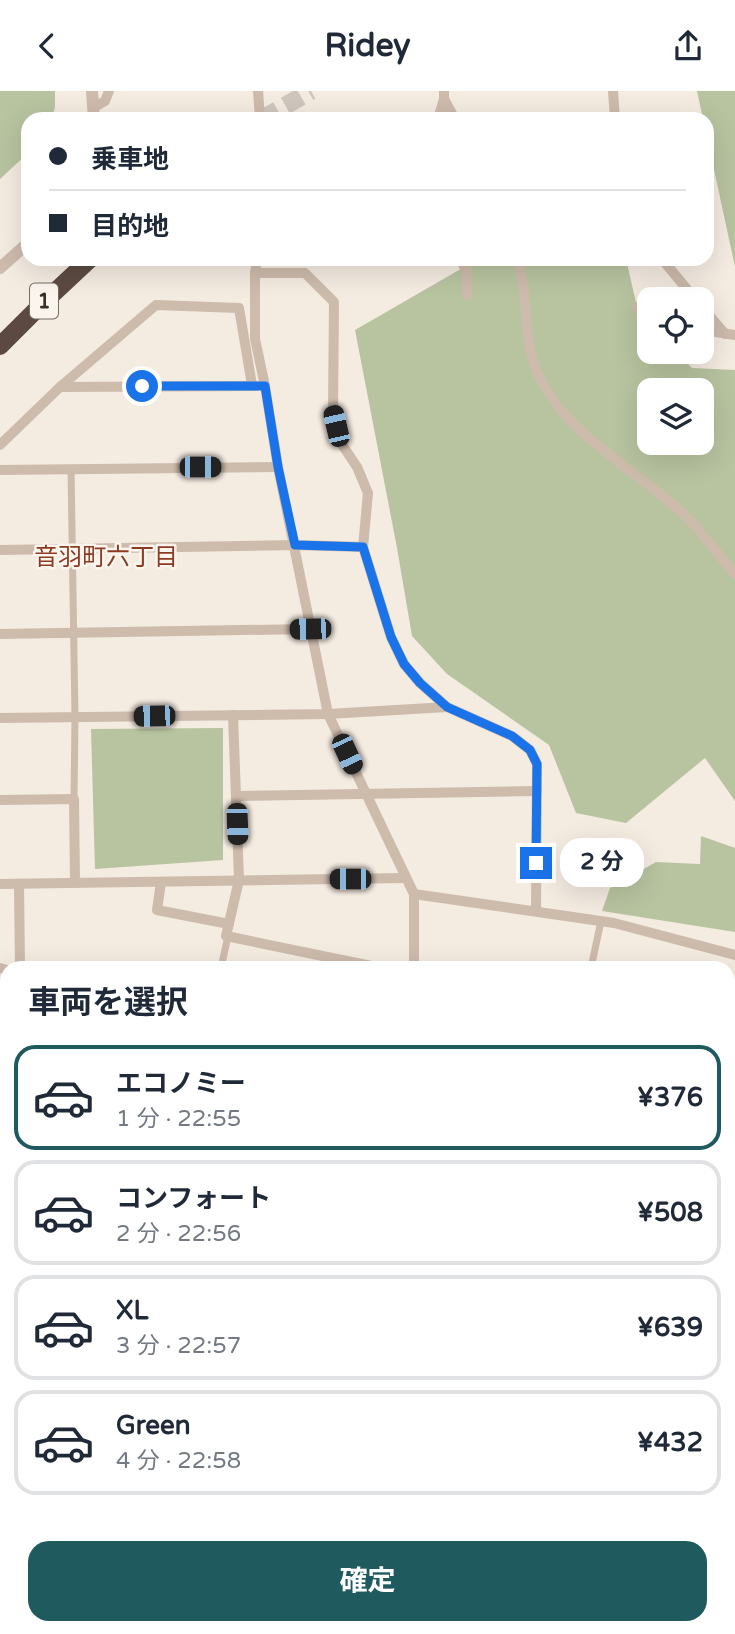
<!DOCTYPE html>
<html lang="ja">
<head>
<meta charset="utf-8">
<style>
  :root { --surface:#fff; --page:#f2f2f3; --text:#1f2937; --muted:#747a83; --line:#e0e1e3; --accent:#1f5a5e }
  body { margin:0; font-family:"Varela Round","Noto Sans JP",sans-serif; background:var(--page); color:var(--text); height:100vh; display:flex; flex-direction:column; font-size:26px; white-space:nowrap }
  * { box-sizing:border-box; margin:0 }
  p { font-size:23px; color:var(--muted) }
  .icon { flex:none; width:38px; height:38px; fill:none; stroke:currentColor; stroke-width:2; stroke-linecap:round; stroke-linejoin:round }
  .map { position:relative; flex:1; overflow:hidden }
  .side { position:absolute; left:0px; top:870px; width:735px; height:674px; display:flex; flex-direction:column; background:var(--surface); border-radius:21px 21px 0 0; box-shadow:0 7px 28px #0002 }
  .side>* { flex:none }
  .hud { position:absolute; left:21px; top:21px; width:693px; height:154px; border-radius:21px; box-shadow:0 7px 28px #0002; display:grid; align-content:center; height:154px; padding:0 28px; background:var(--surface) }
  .buttons { position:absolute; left:637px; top:196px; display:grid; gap:14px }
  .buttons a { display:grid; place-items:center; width:77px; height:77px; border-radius:14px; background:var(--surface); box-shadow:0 7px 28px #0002; font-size:35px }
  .end { position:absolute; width:32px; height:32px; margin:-16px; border:9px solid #1a73e8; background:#fff; box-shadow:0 0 0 4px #fff }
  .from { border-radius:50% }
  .bubble { position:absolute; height:49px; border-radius:21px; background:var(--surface); box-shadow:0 7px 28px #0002; font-size:23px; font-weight:700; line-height:49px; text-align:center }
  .car { position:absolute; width:21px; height:42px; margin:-21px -10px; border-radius:9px; box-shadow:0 0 5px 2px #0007; background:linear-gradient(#222 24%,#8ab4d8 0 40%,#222 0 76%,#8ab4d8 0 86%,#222 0) }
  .hud b { display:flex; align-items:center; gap:24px; height:66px; font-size:26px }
  .hud b+b { border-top:2px solid var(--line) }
  .hud i { width:18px; height:18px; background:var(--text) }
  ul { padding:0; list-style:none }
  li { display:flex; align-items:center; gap:21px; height:105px; margin:0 14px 10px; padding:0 14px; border:4px solid var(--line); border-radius:21px }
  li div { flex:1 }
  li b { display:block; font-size:26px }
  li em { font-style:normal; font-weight:700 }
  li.current { border-color:var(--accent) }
  li>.icon { width:63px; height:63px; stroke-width:1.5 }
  h2 { padding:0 28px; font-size:32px; line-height:84px }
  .button { display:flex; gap:14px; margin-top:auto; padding:14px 28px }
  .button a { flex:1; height:80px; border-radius:21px; background:var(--accent); color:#fff; font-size:28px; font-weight:700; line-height:80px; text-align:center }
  header { display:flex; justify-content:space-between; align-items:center; height:91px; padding:0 28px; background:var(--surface); font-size:32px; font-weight:700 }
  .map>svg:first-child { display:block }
</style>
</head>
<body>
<header><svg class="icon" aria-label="back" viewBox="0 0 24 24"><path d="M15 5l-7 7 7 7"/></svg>Ridey<svg class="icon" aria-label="share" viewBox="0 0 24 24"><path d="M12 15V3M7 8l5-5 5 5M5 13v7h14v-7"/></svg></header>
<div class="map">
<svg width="735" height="1543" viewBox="0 0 735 1543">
  <rect width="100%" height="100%" fill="#f4ebe1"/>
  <!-- green -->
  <g fill="#b8c4a0" fill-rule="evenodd">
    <polygon points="0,0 55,0 55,16 52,28 28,28 28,62 0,88"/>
    <polygon points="697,0 735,0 735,176 707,46 707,28 703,28"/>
    <path d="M478,168H626L637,216L649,230V261H677L692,277L735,279V710L705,667L626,732L576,722L549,654L447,583L412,545L397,457L355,239ZM649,299H702V352H649Z"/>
    <polygon points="223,637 223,769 95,778 91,638"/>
    <polygon points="701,745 735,757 735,841 602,820 610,797 656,771 700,773"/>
  </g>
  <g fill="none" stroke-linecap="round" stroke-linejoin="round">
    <!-- motorway-tunnel -->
    <polyline stroke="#cfc6bd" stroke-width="18" stroke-dasharray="18 9" stroke-linecap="butt" points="262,28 311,0"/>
    <!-- pedestrian -->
    <g stroke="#cdbbac" stroke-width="7">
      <polyline points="71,378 75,626 74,708"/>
      <polyline points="221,877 228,845"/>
      <polyline points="591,877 601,830"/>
    </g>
    <!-- minor -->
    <g stroke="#cdbbac" stroke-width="10">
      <polyline points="258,0 260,28"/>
      <polyline points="444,0 444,8 455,28"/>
      <polyline points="613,0 615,28"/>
      <polyline points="93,17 105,10 109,0"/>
      <polyline points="438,28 444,8"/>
      <polyline points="257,168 255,182 255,248 265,295 278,376 328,623 414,803 414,877"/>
      <polyline points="460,168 467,181 467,204"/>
      <path d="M517,168C529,203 522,243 536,278C561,341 631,375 679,419C699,437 717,462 735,483"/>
      <polyline points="662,168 695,208"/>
      <polyline points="255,182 305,182 334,211 333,321 339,349 357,376 368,402 363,456 391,546 404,573 420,592 447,616 512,645 530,659 537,673 536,820"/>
      <polyline points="637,216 649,220"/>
      <polyline points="702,216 725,243"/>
      <polyline points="702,236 716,241 735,244"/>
      <polyline points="60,296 256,295"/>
      <polyline points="0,354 60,296 156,214 239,217 252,294"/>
      <polyline points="0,379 278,376"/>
      <polyline points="0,459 295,454 363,456"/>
      <polyline points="0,543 310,538"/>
      <polyline points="233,624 239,789 226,845 381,877"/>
      <polyline points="0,627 328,623 447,616"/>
      <polyline points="236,705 537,700"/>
      <polyline points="0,709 74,708 75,792"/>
      <polyline points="161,791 157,819 229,833"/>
      <polyline points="0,793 406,787"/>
      <polyline points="19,793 20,877"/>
      <polyline points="414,803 614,832 735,864"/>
      <polyline points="0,877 7,879"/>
      <polyline points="728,947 735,948"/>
      <polyline points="728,1020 735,1006"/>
      <polyline points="0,1056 7,1058"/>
      <polyline points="728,1109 735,1111"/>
      <polyline points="0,1126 7,1127"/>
      <polyline points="0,1193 7,1195"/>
      <polyline points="728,1284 735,1285"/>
      <polyline points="0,1285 7,1287"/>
      <polyline points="728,1364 735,1365"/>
      <polyline points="728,1447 735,1448"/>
      <polyline points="313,1536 316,1543"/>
      <polyline points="438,1536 440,1543"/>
      <polyline points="147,1543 148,1536"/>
      <polyline points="563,1543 565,1536"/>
    </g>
    <!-- tertiary -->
    <g stroke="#cdbbac" stroke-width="12">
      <polyline points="92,0 94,28"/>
      <polyline points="0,177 28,152"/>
      <polyline points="0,1376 7,1378"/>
      <polyline points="728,1524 735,1525"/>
    </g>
    <!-- primary -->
    <g stroke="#7d675c" stroke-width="16">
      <polyline points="0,1503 7,1507"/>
      <polyline points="56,1536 70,1543"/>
    </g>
    <!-- motorway -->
    <polyline stroke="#5c4a42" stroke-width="18" points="0,255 42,213 90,168"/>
  </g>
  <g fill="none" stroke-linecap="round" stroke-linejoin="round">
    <!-- route -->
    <polyline stroke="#1a73e8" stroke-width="9" points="142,295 265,295 278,376 295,454 363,456 391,546 404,573 420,592 447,616 512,645 530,659 537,673 536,772"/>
  </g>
  <g text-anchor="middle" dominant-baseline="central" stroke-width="5" stroke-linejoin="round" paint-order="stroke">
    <!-- shield labels -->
    <rect fill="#fbf5ee" stroke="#756b66" stroke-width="2" x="30" y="192.5" width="28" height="35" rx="5"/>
    <g font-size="21" font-weight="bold" fill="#3b302b">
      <text x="44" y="210">1</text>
    </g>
    <!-- neighbourhood labels -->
    <g font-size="24" fill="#8c3b22" stroke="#fbf5ee">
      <text x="106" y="466">音羽町六丁目</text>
    </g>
  </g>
</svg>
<div class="buttons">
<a><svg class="icon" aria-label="locate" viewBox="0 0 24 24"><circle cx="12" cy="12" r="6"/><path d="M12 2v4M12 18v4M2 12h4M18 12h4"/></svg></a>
<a><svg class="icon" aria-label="layers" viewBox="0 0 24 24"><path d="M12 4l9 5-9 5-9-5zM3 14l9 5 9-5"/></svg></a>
</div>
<i class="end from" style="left:142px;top:295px"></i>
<i class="end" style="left:536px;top:772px"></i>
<div class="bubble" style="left:560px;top:747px;width:84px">2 分</div>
<i class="car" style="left:336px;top:335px;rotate:347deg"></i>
<i class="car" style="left:200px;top:376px;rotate:90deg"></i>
<i class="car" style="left:310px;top:538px;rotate:269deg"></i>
<i class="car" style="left:154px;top:625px;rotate:269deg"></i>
<i class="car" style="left:347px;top:663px;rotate:155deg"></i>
<i class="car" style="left:237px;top:733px;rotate:178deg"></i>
<i class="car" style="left:350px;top:788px;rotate:270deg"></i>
<div class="hud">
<b><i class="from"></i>乗車地</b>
<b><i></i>目的地</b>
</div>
<section class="side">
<h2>車両を選択</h2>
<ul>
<li class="current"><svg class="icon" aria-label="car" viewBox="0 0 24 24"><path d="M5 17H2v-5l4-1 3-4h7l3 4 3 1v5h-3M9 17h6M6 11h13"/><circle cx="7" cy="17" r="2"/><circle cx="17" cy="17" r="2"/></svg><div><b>エコノミー</b><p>1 分 · 22:55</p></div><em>¥376</em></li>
<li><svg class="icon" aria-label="car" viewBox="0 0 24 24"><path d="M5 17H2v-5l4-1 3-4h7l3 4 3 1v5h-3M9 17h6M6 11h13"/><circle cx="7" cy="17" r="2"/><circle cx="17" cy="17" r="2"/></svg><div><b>コンフォート</b><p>2 分 · 22:56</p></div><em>¥508</em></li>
<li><svg class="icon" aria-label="car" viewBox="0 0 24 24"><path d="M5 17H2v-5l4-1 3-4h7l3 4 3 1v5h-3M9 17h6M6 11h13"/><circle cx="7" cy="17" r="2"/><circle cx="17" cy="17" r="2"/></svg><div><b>XL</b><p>3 分 · 22:57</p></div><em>¥639</em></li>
<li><svg class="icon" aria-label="car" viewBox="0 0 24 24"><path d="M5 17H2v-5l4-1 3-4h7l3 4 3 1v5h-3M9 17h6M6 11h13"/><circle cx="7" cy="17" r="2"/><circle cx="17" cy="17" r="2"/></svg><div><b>Green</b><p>4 分 · 22:58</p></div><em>¥432</em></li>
</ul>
<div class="button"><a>確定</a></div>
</section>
</div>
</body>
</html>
